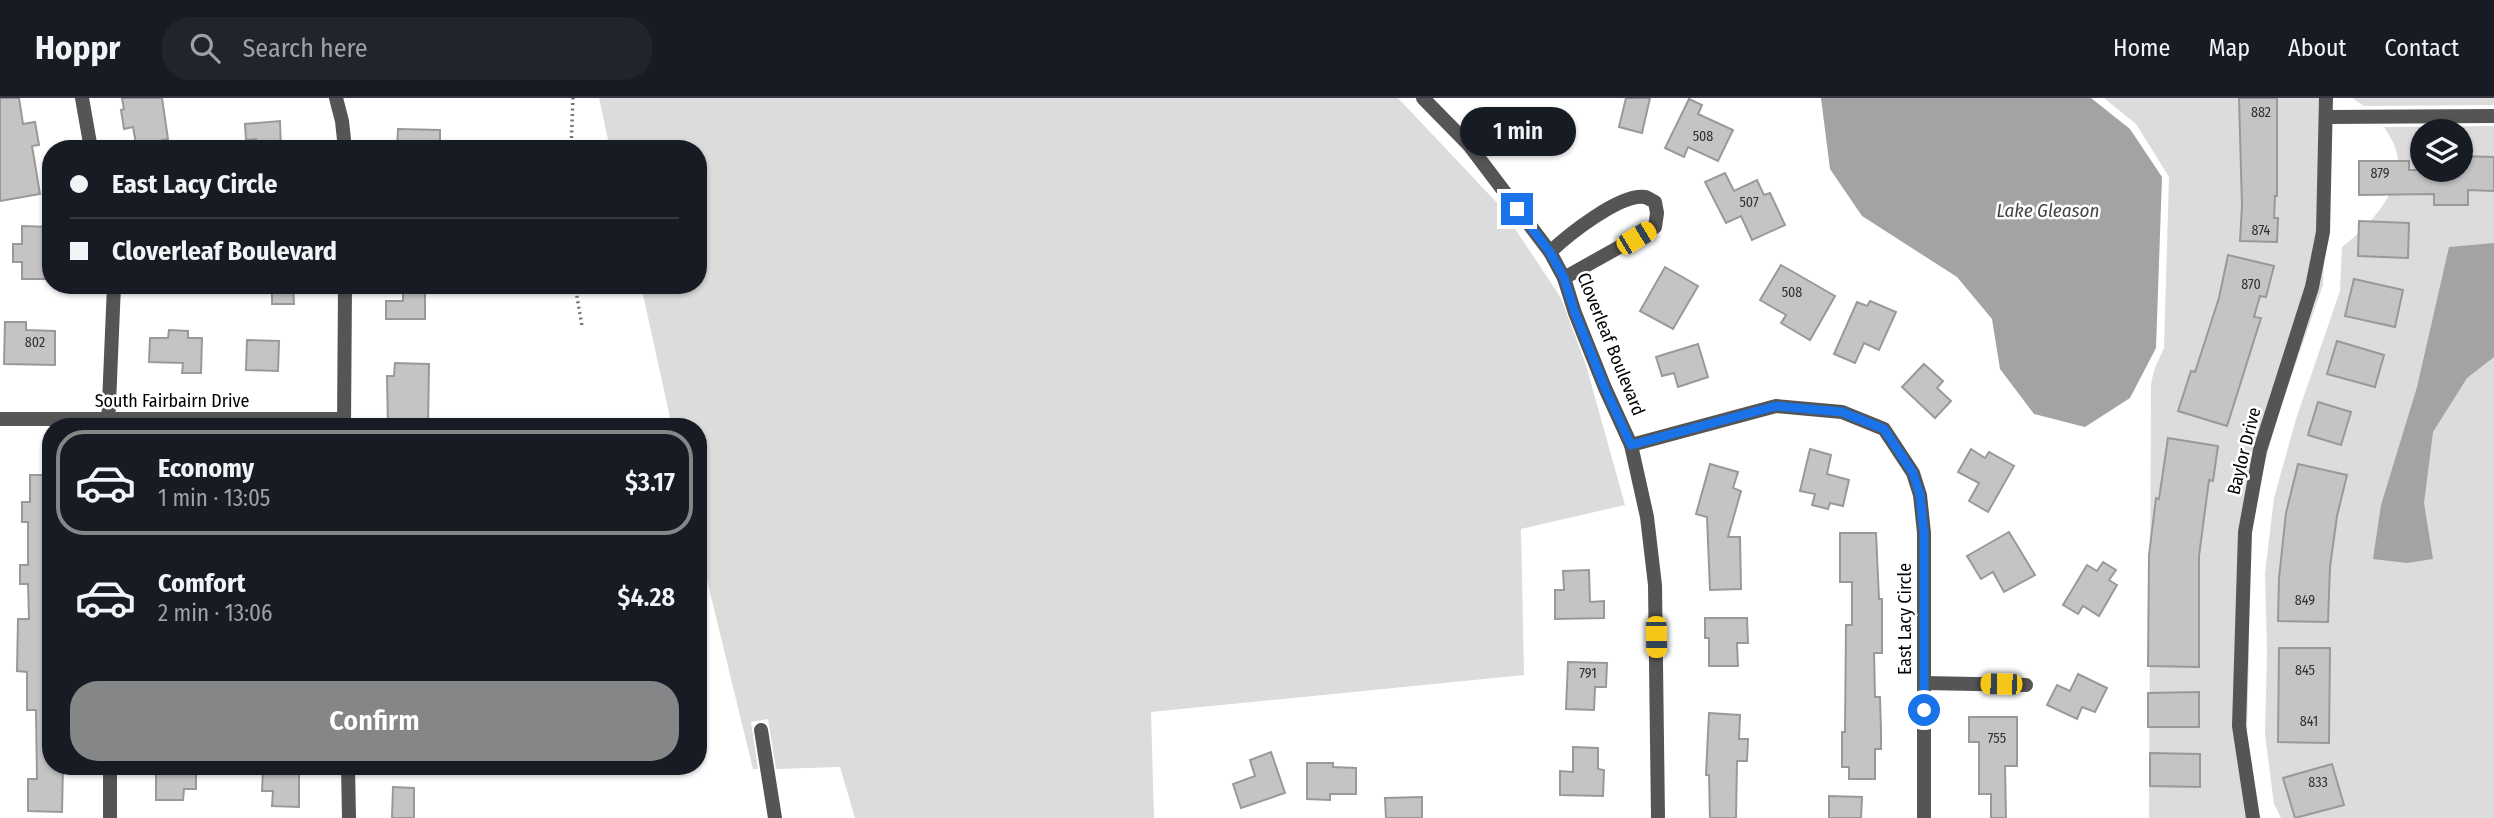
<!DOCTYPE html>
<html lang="en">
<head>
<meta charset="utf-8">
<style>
  :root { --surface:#171b24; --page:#20242c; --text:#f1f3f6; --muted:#9ea1a6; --line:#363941; --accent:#858687 }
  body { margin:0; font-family:"Fira Sans Condensed",sans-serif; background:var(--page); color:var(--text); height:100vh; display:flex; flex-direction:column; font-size:26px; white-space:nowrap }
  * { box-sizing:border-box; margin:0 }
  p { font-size:23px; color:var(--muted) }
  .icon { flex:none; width:38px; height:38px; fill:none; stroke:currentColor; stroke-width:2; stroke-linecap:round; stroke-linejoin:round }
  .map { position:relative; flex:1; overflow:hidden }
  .drawer { position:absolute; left:42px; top:320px; width:665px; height:357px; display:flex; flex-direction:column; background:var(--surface); border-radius:28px; box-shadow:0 2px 5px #0004 }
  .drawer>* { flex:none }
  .top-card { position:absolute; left:42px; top:42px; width:665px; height:154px; border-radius:28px; box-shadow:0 2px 5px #0004; display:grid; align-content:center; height:154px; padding:0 28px; background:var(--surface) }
  .controls { position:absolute; left:2410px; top:21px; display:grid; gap:14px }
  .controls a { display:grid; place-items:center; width:63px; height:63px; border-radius:50%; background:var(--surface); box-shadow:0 2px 5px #0004; font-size:35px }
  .end { position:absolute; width:32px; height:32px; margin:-16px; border:9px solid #1a73e8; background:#fff; box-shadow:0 0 0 4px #fff }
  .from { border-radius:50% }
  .bubble { position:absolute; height:49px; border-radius:24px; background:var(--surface); box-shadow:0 2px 5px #0004; font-size:23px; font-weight:600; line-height:49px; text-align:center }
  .car { position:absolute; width:21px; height:42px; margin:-21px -10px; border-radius:9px; box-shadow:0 0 5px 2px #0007; background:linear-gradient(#f5c518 24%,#345 0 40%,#f5c518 0 76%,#345 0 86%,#f5c518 0) }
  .top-card b { display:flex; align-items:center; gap:24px; height:66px; font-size:26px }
  .top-card b+b { border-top:2px solid var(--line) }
  .top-card i { width:18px; height:18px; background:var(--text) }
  ul { padding:12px 0 0; list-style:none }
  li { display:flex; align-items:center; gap:21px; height:105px; margin:0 14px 10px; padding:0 14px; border:4px solid transparent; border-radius:28px }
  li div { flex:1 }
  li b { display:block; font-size:26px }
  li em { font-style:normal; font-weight:600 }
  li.active { border-color:var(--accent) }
  li>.icon { width:63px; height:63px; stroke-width:1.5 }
  .button { display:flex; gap:14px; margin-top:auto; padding:14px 28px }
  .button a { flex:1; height:80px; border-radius:28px; background:var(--accent); color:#fff; font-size:28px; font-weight:600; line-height:80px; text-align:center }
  header { display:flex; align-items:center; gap:42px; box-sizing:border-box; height:98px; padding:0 35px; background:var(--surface); border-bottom:2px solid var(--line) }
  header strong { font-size:33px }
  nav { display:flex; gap:38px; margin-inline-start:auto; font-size:24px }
  .search { width:490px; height:63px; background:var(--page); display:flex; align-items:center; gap:18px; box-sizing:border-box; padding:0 24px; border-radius:28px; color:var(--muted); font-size:26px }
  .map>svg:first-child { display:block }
</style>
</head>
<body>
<header>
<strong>Hoppr</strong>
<div class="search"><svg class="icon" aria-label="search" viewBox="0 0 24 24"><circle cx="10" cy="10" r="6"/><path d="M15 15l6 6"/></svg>Search here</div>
<nav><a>Home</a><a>Map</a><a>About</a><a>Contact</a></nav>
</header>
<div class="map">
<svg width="2494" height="720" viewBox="0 0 2494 720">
  <rect width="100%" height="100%" fill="#fff"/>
  <!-- green -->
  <g fill="#dcdcdc" fill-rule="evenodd">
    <polygon points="599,0 1398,0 1500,108 1561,200 1586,267 1625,407 1521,431 1524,577 1151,614 1154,720 855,720 840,669 776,671 768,621 751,624 758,671 753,671 698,445 698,329 672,329 641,187 698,187 698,51 610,51"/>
    <polygon points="2104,0 2330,0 2323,187 2279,314 2256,396 2247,475 2249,554 2247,637 2256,711 2261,720 2149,720 2151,286 2154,272 2164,250 2169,79 2136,26"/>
    <polygon points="2352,0 2494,0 2494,7 2364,8"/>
    <path d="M2494,28V720H2281L2274,706L2265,636L2267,554L2265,475L2274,400L2296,321L2340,193L2342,149C2367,130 2398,98 2398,64C2398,51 2391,40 2384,29ZM2422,33H2460V72H2422Z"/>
  </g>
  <!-- water -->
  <g fill="#a3a3a3">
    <polygon points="1821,0 2091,0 2130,31 2162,79 2156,250 2130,300 2085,329 2034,316 2000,271 1992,221 1957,179 1862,118 1830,71"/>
    <polygon points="2494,145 2494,259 2467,280 2433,334 2424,405 2433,461 2407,465 2373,461 2381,407 2417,289 2449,149"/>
  </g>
  <!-- building -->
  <g fill="#c4c4c4" stroke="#999" stroke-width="2">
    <polygon points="0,0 19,0 23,26 35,24 39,47 32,48 40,96 0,103"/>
    <polygon points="122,0 162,0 168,41 162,42 164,51 137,51 133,29 124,31 121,12 124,11"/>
    <polygon points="1626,0 1650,0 1642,35 1619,29"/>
    <polygon points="2239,0 2277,0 2277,98 2275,98 2274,120 2278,120 2277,144 2240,143 2242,108"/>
    <polygon points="1689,1 1702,7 1698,16 1733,32 1718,63 1688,49 1684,59 1665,50"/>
    <polygon points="280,23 281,51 257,51 256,41 246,42 245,26"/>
    <polygon points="398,31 440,32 440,51 397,51"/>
    <polygon points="2460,58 2494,59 2494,93 2468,92 2468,107 2434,107 2434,96 2359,97 2359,63 2409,63 2409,72 2460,72"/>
    <polygon points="1725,75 1734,93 1757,82 1764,97 1770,95 1785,127 1752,142 1741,118 1726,125 1705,84"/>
    <polygon points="2359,123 2409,125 2408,160 2358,158"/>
    <polygon points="22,128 51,129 51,181 22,181 22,164 13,164 13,146 22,146"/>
    <polygon points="2228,157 2274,168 2266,199 2260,198 2254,219 2261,220 2227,328 2178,313 2191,273 2195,274 2219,200"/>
    <polygon points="1781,167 1835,198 1810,242 1781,225 1786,217 1760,202"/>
    <polygon points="1665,169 1698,188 1673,231 1640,213"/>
    <polygon points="2354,181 2403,192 2395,229 2345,218"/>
    <polygon points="272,187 293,187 294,206 272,206"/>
    <polygon points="403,187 425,187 425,221 386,221 386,203 403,203"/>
    <polygon points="1870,203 1896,214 1879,252 1864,245 1855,265 1834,256 1857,204 1867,208"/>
    <polygon points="5,224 26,224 26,232 55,233 55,267 4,266"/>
    <polygon points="169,232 188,233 188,240 202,240 201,275 182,275 183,265 149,264 150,240 168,240"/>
    <polygon points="247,242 279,243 278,273 246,272"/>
    <polygon points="2337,243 2384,257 2375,289 2327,276"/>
    <polygon points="1698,246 1708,279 1678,289 1674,275 1662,278 1656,259"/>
    <polygon points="395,265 429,266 428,329 388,329 387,278 394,278"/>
    <polygon points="1924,266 1943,283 1937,290 1951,303 1935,320 1902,289"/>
    <polygon points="2318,304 2351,314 2341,347 2308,337"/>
    <polygon points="2168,340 2218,348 2213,383 2209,382 2199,458 2199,569 2148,568 2149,457 2156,400 2159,401"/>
    <polygon points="1810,351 1831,357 1827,376 1849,382 1843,408 1830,405 1828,411 1812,407 1815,396 1800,393"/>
    <polygon points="1971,351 1985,360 1989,354 2014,368 1988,414 1969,403 1979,385 1958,374"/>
    <polygon points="1710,366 1738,374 1733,390 1741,393 1728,439 1740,439 1741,491 1710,492 1707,419 1696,416"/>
    <polygon points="2298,366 2347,377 2337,418 2330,469 2328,524 2278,523 2279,480 2286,415"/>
    <polygon points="30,377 51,377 51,668 63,668 62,714 28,713 28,681 37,681 36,612 27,612 27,574 17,573 18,521 29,521 28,486 20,486 20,467 28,467 28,424 22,424 22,404 30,404"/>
    <polygon points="2009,434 2035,477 2004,494 1993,474 1981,481 1967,458"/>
    <polygon points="1840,435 1876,435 1879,501 1882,501 1882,555 1874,555 1875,599 1880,599 1881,633 1881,651 1875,651 1875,681 1849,681 1849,669 1842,669 1842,634 1845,634 1846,527 1852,527 1852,484 1840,484"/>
    <polygon points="2103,464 2116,472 2109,482 2117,487 2099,518 2083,508 2078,516 2063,507 2087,467 2097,473"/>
    <polygon points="1589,472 1590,504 1604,503 1604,520 1555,521 1555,492 1564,492 1563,473"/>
    <polygon points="1705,520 1747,520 1748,545 1737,545 1738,568 1709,568 1709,540 1705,540"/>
    <polygon points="2279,550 2330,550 2329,645 2278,644"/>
    <polygon points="1568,564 1607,565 1606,589 1595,589 1594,612 1566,611"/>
    <polygon points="2078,576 2107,590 2095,614 2082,609 2077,621 2047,607 2057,587 2070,593"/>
    <polygon points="2199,594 2199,629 2148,629 2148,595"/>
    <polygon points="1709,615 1740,617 1739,641 1748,641 1747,663 1737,663 1736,720 1710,720 1709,677 1706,677"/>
    <polygon points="1969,619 2017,619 2017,668 2005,668 2006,720 1991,720 1991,696 1979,696 1979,644 1969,644"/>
    <polygon points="1573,649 1598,650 1598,671 1604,672 1603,698 1560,697 1560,673 1573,674"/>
    <polygon points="1271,654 1285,695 1241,710 1233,686 1255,678 1250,662"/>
    <polygon points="2150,655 2200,656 2200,689 2150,688"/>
    <polygon points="1307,665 1333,665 1333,669 1356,670 1356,696 1330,696 1330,702 1307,701"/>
    <polygon points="2332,666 2344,707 2295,720 2283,680"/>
    <polygon points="156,668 196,668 196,691 184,691 183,702 156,702"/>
    <polygon points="272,668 299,668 299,709 272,708 273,693 262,693 263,674 271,675"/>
    <polygon points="393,689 414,690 414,720 392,720"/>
    <polygon points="1829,698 1862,699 1861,720 1829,720"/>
    <polygon points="1422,699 1422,720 1386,720 1385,700"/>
  </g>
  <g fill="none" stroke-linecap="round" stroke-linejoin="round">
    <!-- path -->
    <g stroke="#777" stroke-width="3.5" stroke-dasharray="2 3.5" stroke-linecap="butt">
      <polyline points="571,51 573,0"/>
      <polyline points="575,187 582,228"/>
    </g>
    <!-- minor -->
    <g stroke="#555" stroke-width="14">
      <polyline points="82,0 91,51"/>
      <polyline points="336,0 342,23 345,51"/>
      <polyline points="1423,0 1469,47 1550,154 1564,180 1575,215 1605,290 1631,347 1647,419 1655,487 1658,720"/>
      <polyline points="2326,19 2494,18"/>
      <path d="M1550,154C1567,138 1620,95 1645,99C1648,100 1651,102 1655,104L1657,115L1655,129L1564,180"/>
      <polyline points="0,321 344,321"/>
      <polyline points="344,328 345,187"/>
      <polyline points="108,329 114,187"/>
      <polyline points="1631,347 1776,308 1842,314 1884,331 1913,375 1920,397 1924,435 1924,720"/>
      <polyline points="1924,585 2026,587"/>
      <polyline points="761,632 775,720"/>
      <polyline points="110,668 110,720"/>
      <polyline points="348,668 349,720"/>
      <polyline points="2253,720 2239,628 2245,434 2260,352 2312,189 2323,134 2326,0"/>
    </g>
  </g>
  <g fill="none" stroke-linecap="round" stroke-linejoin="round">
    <!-- route -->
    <polyline stroke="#1a73e8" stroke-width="9" points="1517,111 1550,154 1564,180 1575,215 1605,290 1631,347 1776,308 1842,314 1884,331 1913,375 1920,397 1924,435 1924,612"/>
  </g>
  <g text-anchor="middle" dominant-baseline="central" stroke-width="5" stroke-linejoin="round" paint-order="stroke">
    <!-- number labels -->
    <g font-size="14" fill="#313131">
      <text x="2261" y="14">882</text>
      <text x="1703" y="38">508</text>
      <text x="2380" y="75">879</text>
      <text x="1749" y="104">507</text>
      <text x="2261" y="132">874</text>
      <text x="2251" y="186">870</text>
      <text x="1792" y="194">508</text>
      <text x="35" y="244">802</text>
      <text x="2305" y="502">849</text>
      <text x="2305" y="572">845</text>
      <text x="1588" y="575">791</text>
      <text x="2309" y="623">841</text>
      <text x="1997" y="640">755</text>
      <text x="2318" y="684">833</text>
    </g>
    <!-- street labels -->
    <g font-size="18" fill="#000" stroke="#fff">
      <text transform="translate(1611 246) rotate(68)">Cloverleaf Boulevard</text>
      <text x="172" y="303">South Fairbairn Drive</text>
      <text transform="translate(2244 353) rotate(-76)">Baylor Drive</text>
      <text transform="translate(1905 521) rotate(-90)">East Lacy Circle</text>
    </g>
    <!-- water labels -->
    <g font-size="19" font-style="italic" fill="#444" stroke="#fff">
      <text x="2048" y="112">Lake Gleason</text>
    </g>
  </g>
</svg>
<div class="controls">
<a><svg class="icon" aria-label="layers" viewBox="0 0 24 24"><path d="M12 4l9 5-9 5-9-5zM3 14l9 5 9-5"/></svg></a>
</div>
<i class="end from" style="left:1924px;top:612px"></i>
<i class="end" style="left:1517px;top:111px"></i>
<div class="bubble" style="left:1460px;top:9px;width:116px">1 min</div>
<i class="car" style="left:1636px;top:140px;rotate:59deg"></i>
<i class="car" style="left:1656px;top:539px;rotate:179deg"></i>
<i class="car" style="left:2001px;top:586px;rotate:271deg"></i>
<div class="top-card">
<b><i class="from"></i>East Lacy Circle</b>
<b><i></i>Cloverleaf Boulevard</b>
</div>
<section class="drawer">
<ul>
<li class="active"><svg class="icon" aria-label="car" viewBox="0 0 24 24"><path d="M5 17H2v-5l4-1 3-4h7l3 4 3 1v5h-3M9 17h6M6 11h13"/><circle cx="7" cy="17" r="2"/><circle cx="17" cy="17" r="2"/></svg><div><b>Economy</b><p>1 min · 13:05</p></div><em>$3.17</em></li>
<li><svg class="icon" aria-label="car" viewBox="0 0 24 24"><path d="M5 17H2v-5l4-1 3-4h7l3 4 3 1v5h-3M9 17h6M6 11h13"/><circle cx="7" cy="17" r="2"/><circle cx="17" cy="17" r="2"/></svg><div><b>Comfort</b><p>2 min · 13:06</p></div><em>$4.28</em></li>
</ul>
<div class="button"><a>Confirm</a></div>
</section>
</div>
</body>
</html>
